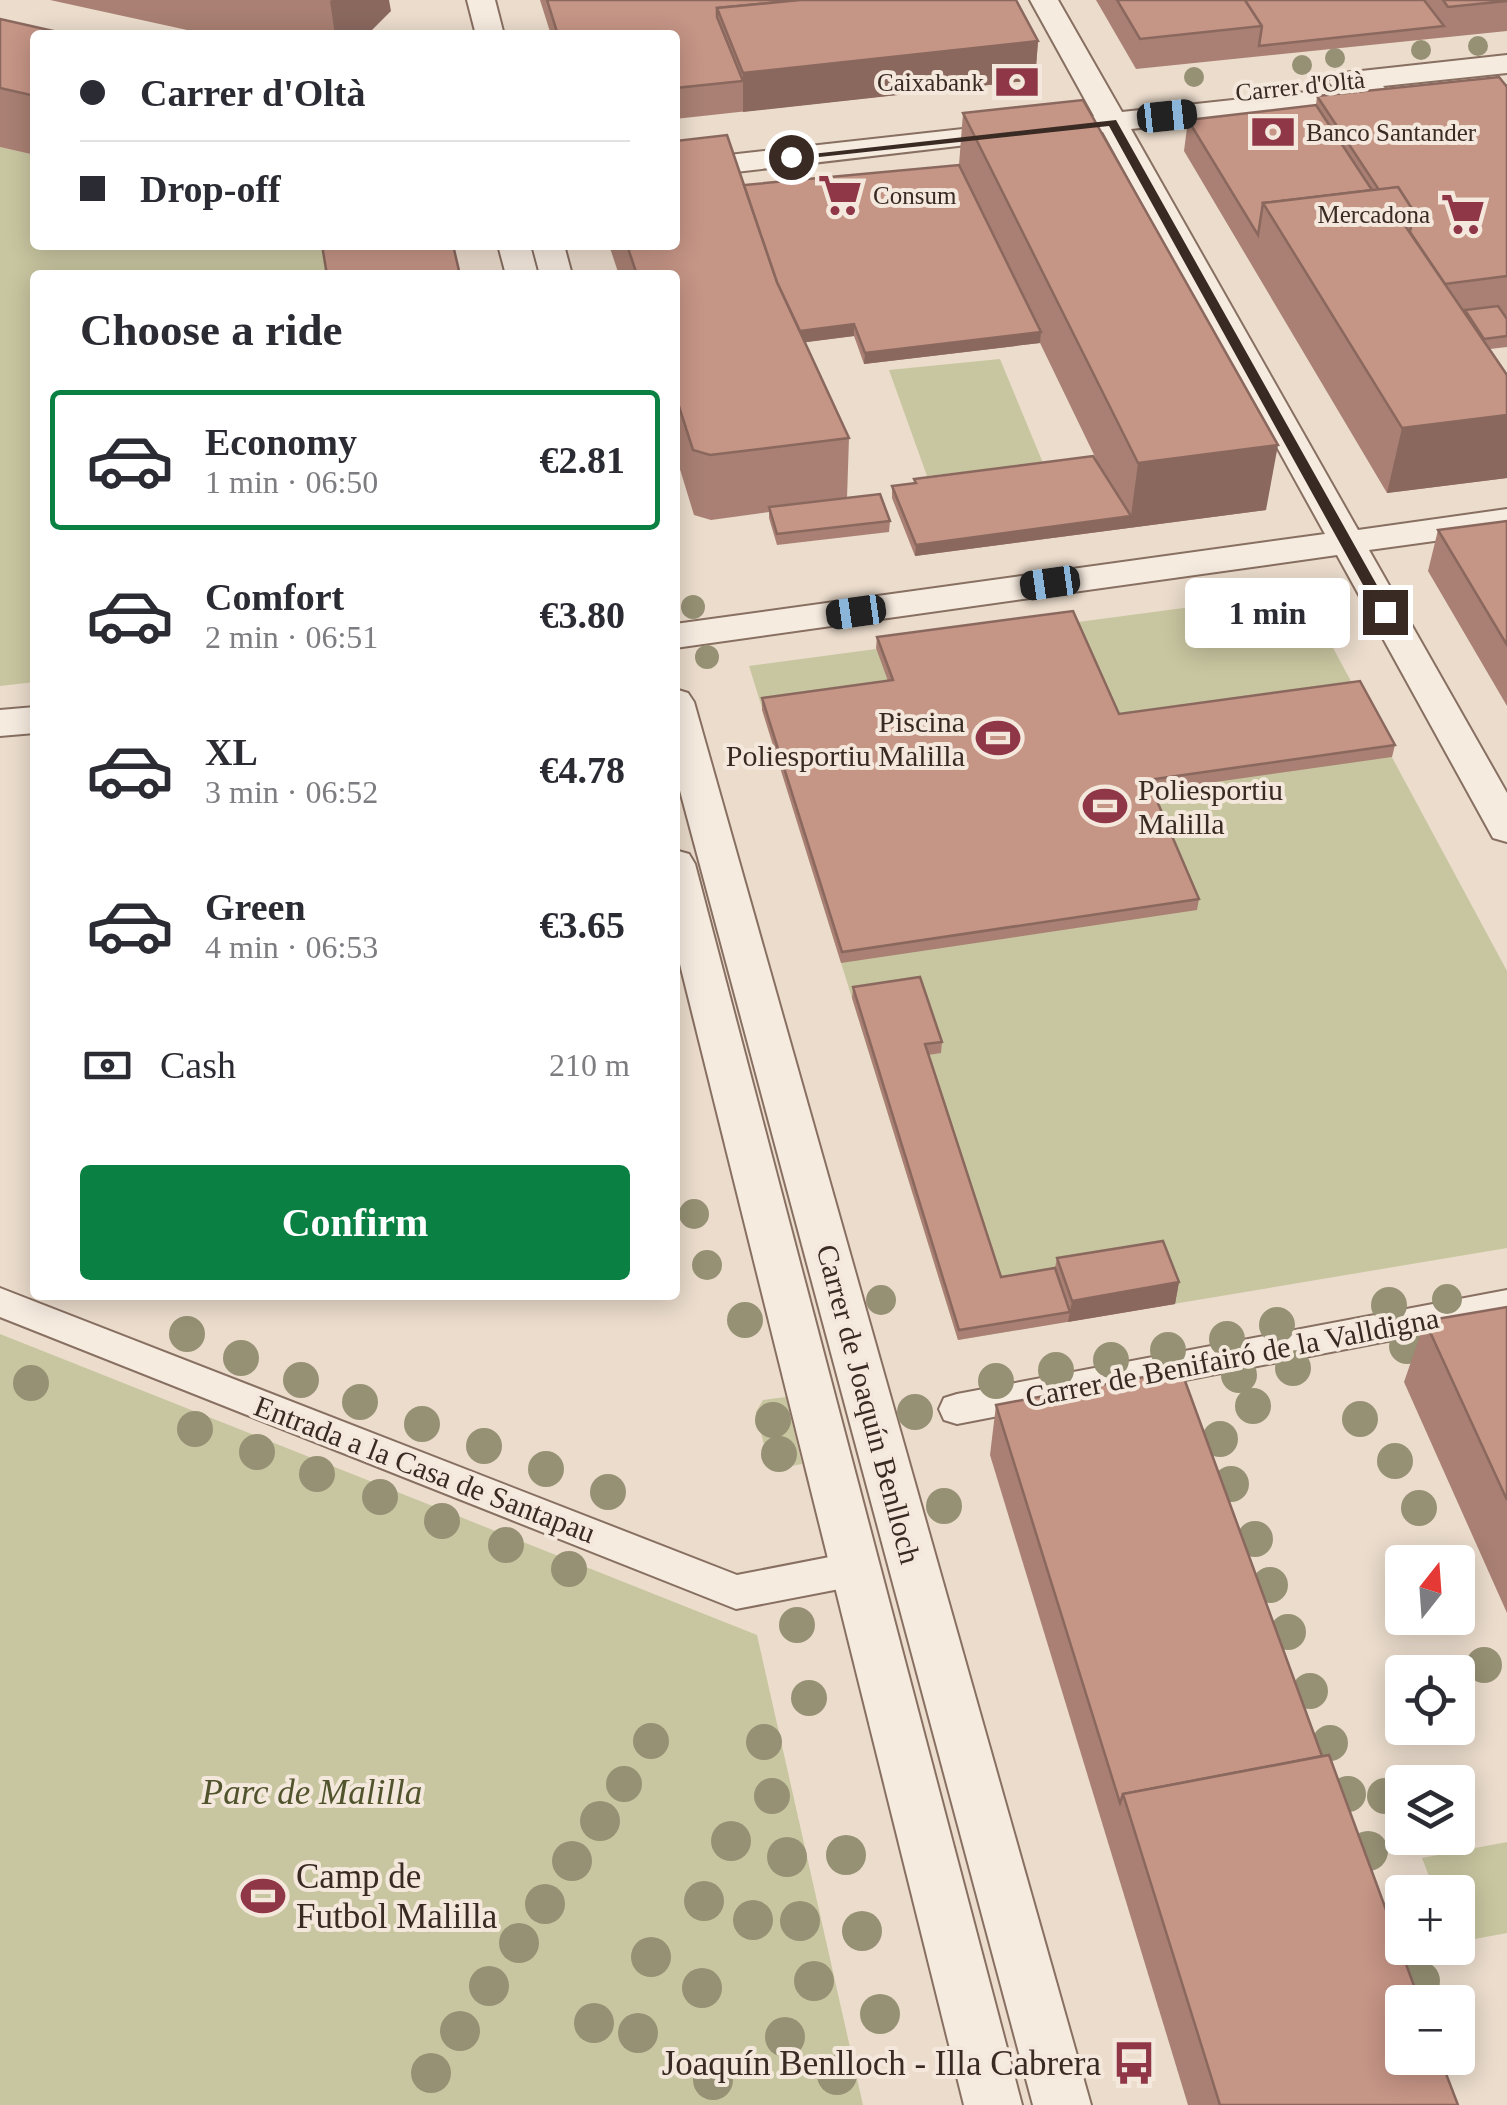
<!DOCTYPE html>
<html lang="en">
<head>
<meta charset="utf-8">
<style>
  :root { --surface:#fff; --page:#f2f2f3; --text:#2b2b33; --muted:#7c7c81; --line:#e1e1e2; --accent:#0b8043 }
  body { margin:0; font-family:Georgia,serif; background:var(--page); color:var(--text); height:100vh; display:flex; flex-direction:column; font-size:38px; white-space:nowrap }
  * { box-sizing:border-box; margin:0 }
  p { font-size:32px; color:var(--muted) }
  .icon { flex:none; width:55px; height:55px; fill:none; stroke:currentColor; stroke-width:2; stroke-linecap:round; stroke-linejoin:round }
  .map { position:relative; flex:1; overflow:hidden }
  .sheet { position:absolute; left:30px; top:270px; width:650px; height:1030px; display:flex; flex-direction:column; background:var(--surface); border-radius:10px; box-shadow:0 5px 25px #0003 }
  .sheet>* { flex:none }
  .hud { position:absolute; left:30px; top:30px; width:650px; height:220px; border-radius:10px; box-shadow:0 5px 25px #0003; display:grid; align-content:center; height:220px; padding:0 50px; background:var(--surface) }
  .needle { width:65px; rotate:17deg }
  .fabs { position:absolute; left:1385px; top:1545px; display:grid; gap:20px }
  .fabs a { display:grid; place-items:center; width:90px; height:90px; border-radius:10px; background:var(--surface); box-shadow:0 5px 25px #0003; font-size:50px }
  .end { position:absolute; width:45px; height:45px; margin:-22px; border:12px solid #392a23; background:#fff; box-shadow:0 0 0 5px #fff }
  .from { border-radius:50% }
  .bubble { position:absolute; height:70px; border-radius:10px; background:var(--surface); box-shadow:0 5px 25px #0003; font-size:32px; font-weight:700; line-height:70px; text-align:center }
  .car { position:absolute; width:30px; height:60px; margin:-30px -15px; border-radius:12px; box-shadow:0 0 8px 2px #0007; background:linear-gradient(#222 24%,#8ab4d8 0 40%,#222 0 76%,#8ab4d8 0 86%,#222 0) }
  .hud b { display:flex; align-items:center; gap:35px; height:95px; font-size:38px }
  .hud b+b { border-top:2px solid var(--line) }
  .hud i { width:25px; height:25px; background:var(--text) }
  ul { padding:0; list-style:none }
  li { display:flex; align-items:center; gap:30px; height:140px; margin:0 20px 15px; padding:0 30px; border:5px solid transparent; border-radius:10px }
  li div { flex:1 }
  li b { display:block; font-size:38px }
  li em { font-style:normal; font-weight:700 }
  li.on { border-color:var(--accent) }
  li>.icon { width:90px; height:90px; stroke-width:1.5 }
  h2 { padding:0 50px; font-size:45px; line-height:120px }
  .pay { display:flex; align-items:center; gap:25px; height:110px; padding:0 50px; font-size:38px }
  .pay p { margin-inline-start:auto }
  .button { display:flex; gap:20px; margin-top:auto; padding:20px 50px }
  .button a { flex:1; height:115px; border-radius:10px; background:var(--accent); color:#fff; font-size:40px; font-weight:700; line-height:115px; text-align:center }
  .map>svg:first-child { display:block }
</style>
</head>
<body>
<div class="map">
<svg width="1507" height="2105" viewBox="0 0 1507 2105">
  <rect width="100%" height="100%" fill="#ebdccc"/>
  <!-- green -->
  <g fill="#c8c6a0">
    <polygon points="0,147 35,155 35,245 317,245 322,248 327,275 35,275 35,682 0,686"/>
    <polygon points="1000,359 1043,463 927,476 889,370"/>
    <polygon points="1303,592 1507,971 1507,1248 958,1340 749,666"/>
    <polygon points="0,1334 757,1635 863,2105 0,2105"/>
    <polygon points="786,1397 802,1464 780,1468 768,1462 756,1412 763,1400"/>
    <polygon points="1507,1842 1507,1933 1458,1942 1458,1892 1435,1892 1422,1858"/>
  </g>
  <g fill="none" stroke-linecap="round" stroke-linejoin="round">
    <!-- pedestrian casing -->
    <g stroke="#876f61" stroke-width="4">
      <g id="pedestrian">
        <polygon points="0,1288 737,1575 855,1552 868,1557 874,1569 868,1581 855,1586 736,1609 0,1317"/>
        <polygon points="1507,1290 1507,1318 957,1424 944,1420 939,1409 944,1398 957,1394"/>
      </g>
    </g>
    <!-- minor casing -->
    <g stroke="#876f61" stroke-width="4">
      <g id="minor">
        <polygon points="467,0 495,0 504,35 476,35"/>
        <polygon points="1030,0 1058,0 1122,112 1335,89 1329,82 1333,76 1343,73 1507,55 1507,73 1383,86 1390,93 1385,99 1375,102 1131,129 1358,530 1507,509 1507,531 1369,550 1507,793 1507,842 1493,838 1337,555 675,648 675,624 1325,534 1103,132 1078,131 1073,125 1078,119 1094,116"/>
        <polygon points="1017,123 1027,126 1032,132 1027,138 675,179 675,161"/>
        <polygon points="498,245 530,245 538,275 506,275"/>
        <polygon points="532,245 564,245 572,275 540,275"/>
        <polygon points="675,689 688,693 694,702 1091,2105 1033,2105 675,772"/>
        <polygon points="35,707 35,733 0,736 0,710"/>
        <polygon points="675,850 689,854 695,864 1022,2105 964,2105 675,944"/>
      </g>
    </g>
    <!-- pedestrian -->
    <use href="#pedestrian" fill="#f6ebdf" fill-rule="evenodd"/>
    <!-- minor -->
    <use href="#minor" fill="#f6ebdf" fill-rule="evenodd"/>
  </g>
  <!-- trees -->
  <g fill="#969174">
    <circle cx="1478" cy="46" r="10"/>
    <circle cx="1421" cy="50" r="10"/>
    <circle cx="1335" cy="58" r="10"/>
    <circle cx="1302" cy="65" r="10"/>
    <circle cx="1194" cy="77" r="10"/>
    <circle cx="693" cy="607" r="12"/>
    <circle cx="707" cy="657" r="12"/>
    <circle cx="694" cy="1214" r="15"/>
    <circle cx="707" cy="1265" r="15"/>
    <circle cx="1447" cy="1299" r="15"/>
    <circle cx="881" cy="1300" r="15"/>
    <circle cx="1389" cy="1305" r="18"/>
    <circle cx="745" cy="1320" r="18"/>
    <circle cx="1277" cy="1325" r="18"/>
    <circle cx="187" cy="1334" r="18"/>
    <circle cx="1227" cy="1339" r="18"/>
    <circle cx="1407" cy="1346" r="18"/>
    <circle cx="1168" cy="1350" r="18"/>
    <circle cx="241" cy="1358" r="18"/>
    <circle cx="1111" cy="1360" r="18"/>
    <circle cx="1293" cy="1368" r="18"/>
    <circle cx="1056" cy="1370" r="18"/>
    <circle cx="1239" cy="1375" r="18"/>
    <circle cx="301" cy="1380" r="18"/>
    <circle cx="996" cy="1381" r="18"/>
    <circle cx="31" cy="1383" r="18"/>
    <circle cx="360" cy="1402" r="18"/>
    <circle cx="1253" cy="1406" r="18"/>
    <circle cx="915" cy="1412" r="18"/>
    <circle cx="1360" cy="1419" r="18"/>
    <circle cx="773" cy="1420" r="18"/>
    <circle cx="422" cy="1424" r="18"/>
    <circle cx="195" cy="1429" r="18"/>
    <circle cx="1220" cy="1439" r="18"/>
    <circle cx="484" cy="1446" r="18"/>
    <circle cx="257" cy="1452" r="18"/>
    <circle cx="779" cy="1454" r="18"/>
    <circle cx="1395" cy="1461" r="18"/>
    <circle cx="546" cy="1469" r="18"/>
    <circle cx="317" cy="1474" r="18"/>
    <circle cx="1231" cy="1484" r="18"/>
    <circle cx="608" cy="1492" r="18"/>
    <circle cx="380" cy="1497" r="18"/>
    <circle cx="944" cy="1506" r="18"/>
    <circle cx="1419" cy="1508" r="18"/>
    <circle cx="442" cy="1521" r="18"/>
    <circle cx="1255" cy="1539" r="18"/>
    <circle cx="506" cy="1545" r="18"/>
    <circle cx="569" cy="1569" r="18"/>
    <circle cx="1270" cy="1585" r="18"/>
    <circle cx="797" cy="1625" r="18"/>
    <circle cx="1288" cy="1632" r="18"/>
    <circle cx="1484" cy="1665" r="18"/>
    <circle cx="1310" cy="1691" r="18"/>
    <circle cx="809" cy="1698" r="18"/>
    <circle cx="651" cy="1741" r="18"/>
    <circle cx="764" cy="1742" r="18"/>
    <circle cx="1330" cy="1743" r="18"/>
    <circle cx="624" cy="1784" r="18"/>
    <circle cx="1348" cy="1794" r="18"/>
    <circle cx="772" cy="1796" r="18"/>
    <circle cx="1385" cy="1796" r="18"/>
    <circle cx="600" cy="1821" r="20"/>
    <circle cx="731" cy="1841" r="20"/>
    <circle cx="1368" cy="1851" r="20"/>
    <circle cx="846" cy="1855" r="20"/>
    <circle cx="787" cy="1857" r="20"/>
    <circle cx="572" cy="1861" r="20"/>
    <circle cx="704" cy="1901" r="20"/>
    <circle cx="545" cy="1904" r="20"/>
    <circle cx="753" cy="1920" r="20"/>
    <circle cx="800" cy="1921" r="20"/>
    <circle cx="862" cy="1931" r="20"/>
    <circle cx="519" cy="1943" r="20"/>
    <circle cx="651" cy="1957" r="20"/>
    <circle cx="814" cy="1981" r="20"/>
    <circle cx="1420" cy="1981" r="20"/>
    <circle cx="489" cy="1986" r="20"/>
    <circle cx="702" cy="1988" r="20"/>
    <circle cx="880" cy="2014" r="20"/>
    <circle cx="594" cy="2023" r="20"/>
    <circle cx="460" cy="2031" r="20"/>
    <circle cx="638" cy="2033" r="20"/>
    <circle cx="785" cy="2037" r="20"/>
    <circle cx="431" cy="2073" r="20"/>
    <circle cx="837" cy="2075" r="20"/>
    <circle cx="713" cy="2080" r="20"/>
  </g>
  <!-- wall -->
  <g fill="#a98073">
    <polygon points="50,0 389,0 367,35 210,35"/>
    <polygon points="540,0 1016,0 1038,41 1035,80 675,119 675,35 551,35"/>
    <polygon points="1096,0 1507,0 1507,31 1136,69"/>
    <polygon points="0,19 35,35 35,155 0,147"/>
    <polygon points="1507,84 1507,316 1505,316 1507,319 1507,347 1490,349 1507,375 1507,478 1387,493 1184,151 1188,120 1316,105 1317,96"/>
    <polygon points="963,113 1266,510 915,556 892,498 892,486 914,484 914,479 1099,465 1040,343 864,364 854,336 805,342 849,438 847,498 890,521 889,532 777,545 769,518 769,512 711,520 694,515 675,453 675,275 619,275 609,245 675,245 744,185 959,165"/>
    <polygon points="1507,521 1507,706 1428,571 1438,530"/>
    <polygon points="877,637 1119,714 1395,745 1392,757 1152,791 1199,899 1197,910 841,963 762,710 762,698 888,681 876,648"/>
    <polygon points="853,987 942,1042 941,1053 928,1055 1001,1277 1055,1268 1057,1258 1179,1282 1175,1304 958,1340 852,998"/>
    <polygon points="1507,1307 1507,1613 1404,1382 1425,1321"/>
    <polygon points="996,1405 1322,1756 1458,2105 1188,2105 990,1455"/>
  </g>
  <!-- shaded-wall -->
  <g fill="#8a685e">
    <polygon points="332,0 389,0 391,11 367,35 335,35 330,1"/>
    <polygon points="1038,41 1035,80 743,112 743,73"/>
    <polygon points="854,324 854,336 777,346 777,334"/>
    <polygon points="1041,332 1040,343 864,364 865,353"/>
    <polygon points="1507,415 1507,478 1387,493 1402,428"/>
    <polygon points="1278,445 1266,510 915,556 916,545 1131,516 1138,463"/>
    <polygon points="1179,1282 1175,1304 1068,1322 1072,1301"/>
    <polygon points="322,1295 354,1295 323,1300"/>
  </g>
  <!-- building -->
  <g fill="#c59586" stroke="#8a685e" stroke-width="2.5">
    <polygon points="547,0 800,0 717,8 717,17 743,81 675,88 675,35 558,35"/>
    <polygon points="800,0 1016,0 1038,41 743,73 717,8"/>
    <polygon points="1117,0 1245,0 1262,26 1140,39"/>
    <polygon points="1245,0 1424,0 1444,26 1259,46 1262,26"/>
    <polygon points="1443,0 1507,0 1507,1 1448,7"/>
    <polygon points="0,19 71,35 35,35 35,96 0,88"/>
    <polygon points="1499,77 1507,87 1507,276 1445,284 1410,232 1414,212 1398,187 1379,190 1317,96"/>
    <polygon points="1083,100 1278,445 1138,463 963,113"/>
    <polygon points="1316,105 1372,190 1263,203 1258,235 1188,120"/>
    <polygon points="727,135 777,282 849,438 710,455 693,450 675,394 675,275 637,275 627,245 675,245 675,141"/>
    <polygon points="959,165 1041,332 865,353 854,324 800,331 777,282 744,185"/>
    <polygon points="1398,187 1414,212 1397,214 1507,375 1507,415 1402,428 1263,203"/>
    <polygon points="322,245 453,245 460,275 327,275"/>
    <polygon points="325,271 326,275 289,275"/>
    <polygon points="1498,306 1507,319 1507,336 1484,339 1465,310"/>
    <polygon points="1093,456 1131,516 916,545 892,486 916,483 914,479"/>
    <polygon points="880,494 890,521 777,534 769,507"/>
    <polygon points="1507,521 1507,645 1438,530"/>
    <polygon points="1073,611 1119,714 1360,681 1395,745 1148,780 1199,899 842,952 762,698 893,680 877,637"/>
    <polygon points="920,977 942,1042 925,1044 1001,1277 1055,1268 1070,1312 959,1330 853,987"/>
    <polygon points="1163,1241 1179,1282 1072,1301 1057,1258"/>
    <polygon points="1507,1307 1507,1500 1425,1321"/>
    <polygon points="1181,1370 1322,1756 1123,1794 1120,1803 996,1405"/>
    <polygon points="1329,1755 1420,2002 1402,2002 1402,2058 1440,2058 1458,2105 1220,2105 1123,1794"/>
  </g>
  <!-- route -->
  <polygon fill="#392a23" points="1116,120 1392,612 1390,615 1378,612 1109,126 791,160 785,157"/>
  <!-- icons -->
  <defs>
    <g id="bank-bare" transform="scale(3.45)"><path d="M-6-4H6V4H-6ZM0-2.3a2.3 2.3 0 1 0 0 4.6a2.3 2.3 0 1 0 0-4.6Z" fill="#903747" stroke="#f3e8db" stroke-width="2.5" paint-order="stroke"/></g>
    <g id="supermarket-bare" transform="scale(3.45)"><path d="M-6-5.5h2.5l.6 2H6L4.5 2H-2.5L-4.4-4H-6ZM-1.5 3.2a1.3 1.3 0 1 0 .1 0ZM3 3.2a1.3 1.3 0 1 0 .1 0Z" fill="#903747" stroke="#f3e8db" stroke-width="2.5" paint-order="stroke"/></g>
    <g id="stadium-bare" transform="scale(3.45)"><path d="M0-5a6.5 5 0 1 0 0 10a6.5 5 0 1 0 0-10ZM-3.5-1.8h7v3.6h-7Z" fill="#903747" stroke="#f3e8db" stroke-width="2.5" paint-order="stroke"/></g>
    <g id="bus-bare" transform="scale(3.45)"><path d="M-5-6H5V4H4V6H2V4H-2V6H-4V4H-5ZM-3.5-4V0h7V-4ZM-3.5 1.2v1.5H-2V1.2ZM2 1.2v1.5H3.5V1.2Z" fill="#903747" stroke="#f3e8db" stroke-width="2.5" paint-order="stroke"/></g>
  </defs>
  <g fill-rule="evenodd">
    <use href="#bank-bare" x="1017" y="82"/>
    <use href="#bank-bare" x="1273" y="132"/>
    <use href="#supermarket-bare" x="840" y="195"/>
    <use href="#supermarket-bare" x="1463" y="214"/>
    <use href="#stadium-bare" x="998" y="738"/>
    <use href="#stadium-bare" x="1105" y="806"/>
    <use href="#stadium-bare" x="263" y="1896"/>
    <use href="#bus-bare" x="1134" y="2063"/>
  </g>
  <g text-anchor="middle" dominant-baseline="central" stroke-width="8" stroke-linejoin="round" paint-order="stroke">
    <!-- far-poi labels -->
    <g font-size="25" fill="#392a23" stroke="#f3e8db" text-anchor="end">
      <text x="984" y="82">Caixabank</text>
      <text x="1306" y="132" text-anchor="start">Banco Santander</text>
      <text x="873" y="195" text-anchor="start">Consum</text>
      <text x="1430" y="214">Mercadona</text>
    </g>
    <!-- far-street labels -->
    <g font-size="25" fill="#392a23" stroke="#f3e8db">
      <text transform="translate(1300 86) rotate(-6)">Carrer d'Oltà</text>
    </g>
    <!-- poi labels -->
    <g font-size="30" fill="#392a23" stroke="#f3e8db" text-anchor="end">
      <text x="965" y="721">Piscina<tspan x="965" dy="34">Poliesportiu Malilla</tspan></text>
      <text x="1138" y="789" text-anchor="start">Poliesportiu<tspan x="1138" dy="34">Malilla</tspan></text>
    </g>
    <!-- street labels -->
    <g font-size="30" fill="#392a23" stroke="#f3e8db">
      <text transform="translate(1232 1357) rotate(-11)">Carrer de Benifairó de la Valldigna</text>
      <text transform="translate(869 1404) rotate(75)">Carrer de Joaquín Benlloch</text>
      <text transform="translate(425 1469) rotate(21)">Entrada a la Casa de Santapau</text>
    </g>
    <!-- near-park labels -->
    <g font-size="35" font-style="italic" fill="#50532c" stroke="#f3e8db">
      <text x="312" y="1792">Parc de Malilla</text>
    </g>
    <!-- near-poi labels -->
    <g font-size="35" fill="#392a23" stroke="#f3e8db" text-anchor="start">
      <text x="296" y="1876">Camp de<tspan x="296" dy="40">Futbol Malilla</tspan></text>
      <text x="1101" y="2063" text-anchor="end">Joaquín Benlloch - Illa Cabrera</text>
    </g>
  </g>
</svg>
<div class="fabs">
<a><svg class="needle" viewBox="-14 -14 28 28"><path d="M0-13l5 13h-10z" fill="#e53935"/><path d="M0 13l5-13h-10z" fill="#7c7c81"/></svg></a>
<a><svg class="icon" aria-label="locate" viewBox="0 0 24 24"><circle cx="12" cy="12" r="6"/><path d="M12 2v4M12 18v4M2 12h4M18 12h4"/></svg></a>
<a><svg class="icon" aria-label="layers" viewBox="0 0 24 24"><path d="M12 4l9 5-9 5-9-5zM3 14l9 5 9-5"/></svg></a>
<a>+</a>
<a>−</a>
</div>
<i class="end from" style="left:791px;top:157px"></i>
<i class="end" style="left:1385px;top:612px"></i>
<div class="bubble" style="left:1185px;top:578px;width:165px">1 min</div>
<i class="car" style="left:1167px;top:116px;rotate:84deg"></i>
<i class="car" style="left:1050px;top:583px;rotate:262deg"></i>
<i class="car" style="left:856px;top:612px;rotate:262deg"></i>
<div class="hud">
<b><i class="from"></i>Carrer d'Oltà</b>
<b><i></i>Drop-off</b>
</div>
<section class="sheet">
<h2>Choose a ride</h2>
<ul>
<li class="on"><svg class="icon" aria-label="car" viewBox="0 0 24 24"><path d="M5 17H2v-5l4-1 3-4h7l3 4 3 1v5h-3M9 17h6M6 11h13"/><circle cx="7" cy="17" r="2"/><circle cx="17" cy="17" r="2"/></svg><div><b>Economy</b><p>1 min · 06:50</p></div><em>€2.81</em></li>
<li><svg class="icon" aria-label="car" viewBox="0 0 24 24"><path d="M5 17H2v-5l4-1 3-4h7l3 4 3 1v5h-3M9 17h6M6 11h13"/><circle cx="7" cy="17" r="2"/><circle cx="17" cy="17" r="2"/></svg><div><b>Comfort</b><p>2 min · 06:51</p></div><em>€3.80</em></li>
<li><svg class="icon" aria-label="car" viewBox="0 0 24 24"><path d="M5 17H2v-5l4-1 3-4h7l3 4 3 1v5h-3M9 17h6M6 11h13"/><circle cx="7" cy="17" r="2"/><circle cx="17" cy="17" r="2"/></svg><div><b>XL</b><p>3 min · 06:52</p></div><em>€4.78</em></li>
<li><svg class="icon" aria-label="car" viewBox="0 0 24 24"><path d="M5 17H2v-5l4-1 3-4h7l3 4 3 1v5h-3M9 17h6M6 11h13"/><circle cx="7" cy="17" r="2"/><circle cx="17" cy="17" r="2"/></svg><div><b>Green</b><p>4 min · 06:53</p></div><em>€3.65</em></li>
</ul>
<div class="pay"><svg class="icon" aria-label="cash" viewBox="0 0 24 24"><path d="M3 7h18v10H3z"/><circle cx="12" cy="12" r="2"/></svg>Cash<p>210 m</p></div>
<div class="button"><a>Confirm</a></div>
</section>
</div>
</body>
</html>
